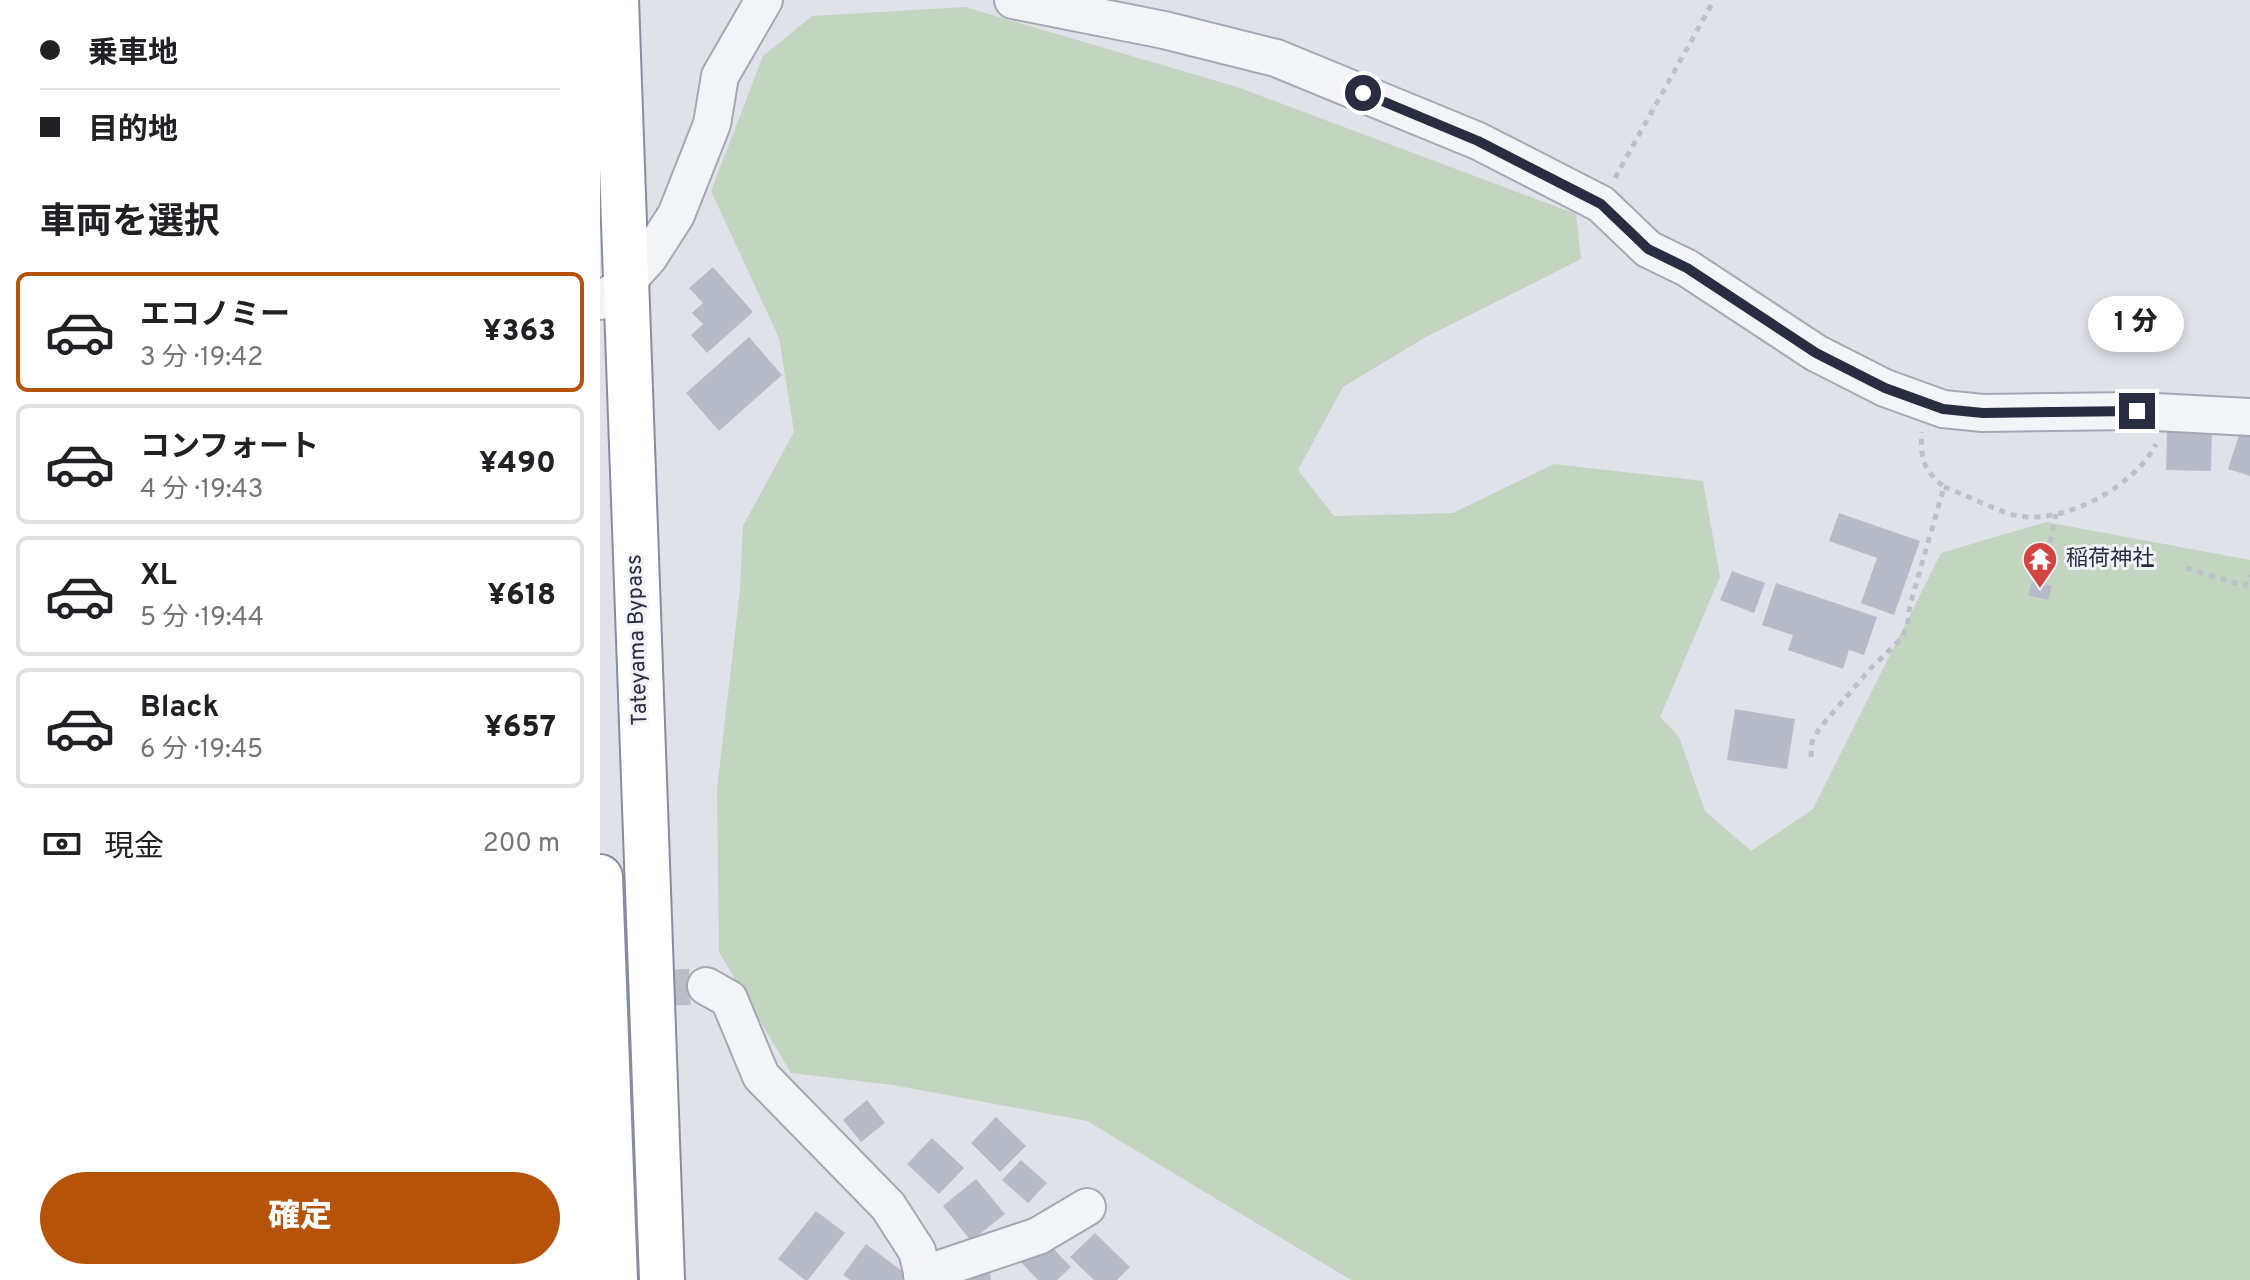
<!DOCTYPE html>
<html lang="ja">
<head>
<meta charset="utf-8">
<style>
  :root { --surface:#fff; --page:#f2f2f2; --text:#202124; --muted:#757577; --line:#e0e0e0; --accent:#b45309 }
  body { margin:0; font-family:Overpass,"Noto Sans JP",sans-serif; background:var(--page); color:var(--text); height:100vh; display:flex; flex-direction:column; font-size:30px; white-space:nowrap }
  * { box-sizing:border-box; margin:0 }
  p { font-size:26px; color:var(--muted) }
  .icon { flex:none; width:44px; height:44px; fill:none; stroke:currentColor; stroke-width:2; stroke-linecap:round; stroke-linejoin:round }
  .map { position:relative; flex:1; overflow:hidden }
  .side { display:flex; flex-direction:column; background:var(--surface); width:600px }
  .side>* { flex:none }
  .guide { display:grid; align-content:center; height:176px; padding:0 40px; background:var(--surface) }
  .end { position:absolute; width:36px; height:36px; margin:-18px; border:10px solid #282d42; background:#fff; box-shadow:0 0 0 4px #fff }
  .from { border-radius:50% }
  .bubble { position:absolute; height:56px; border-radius:28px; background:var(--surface); box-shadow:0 4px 12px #0003; font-size:26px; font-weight:800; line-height:56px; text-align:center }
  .guide b { display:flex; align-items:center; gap:28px; height:76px; font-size:30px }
  .guide b+b { border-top:2px solid var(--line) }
  .guide i { width:20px; height:20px; background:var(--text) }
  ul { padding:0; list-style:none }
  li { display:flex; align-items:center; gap:24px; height:120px; margin:0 16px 12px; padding:0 24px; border:4px solid var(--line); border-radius:12px }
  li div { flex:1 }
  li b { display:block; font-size:30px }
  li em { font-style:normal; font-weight:800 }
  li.active { border-color:var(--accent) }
  li>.icon { width:72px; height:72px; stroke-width:1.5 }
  h2 { padding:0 40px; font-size:36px; line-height:96px }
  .pay { display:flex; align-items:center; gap:20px; height:88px; padding:0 40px; font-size:30px }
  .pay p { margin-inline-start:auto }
  .action { display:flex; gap:16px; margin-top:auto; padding:16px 40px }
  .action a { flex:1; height:92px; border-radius:48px; background:var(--accent); color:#fff; font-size:32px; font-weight:800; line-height:92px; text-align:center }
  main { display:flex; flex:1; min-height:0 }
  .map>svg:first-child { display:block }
</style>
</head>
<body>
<main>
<section class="side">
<div class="guide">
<b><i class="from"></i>乗車地</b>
<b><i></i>目的地</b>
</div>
<h2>車両を選択</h2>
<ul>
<li class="active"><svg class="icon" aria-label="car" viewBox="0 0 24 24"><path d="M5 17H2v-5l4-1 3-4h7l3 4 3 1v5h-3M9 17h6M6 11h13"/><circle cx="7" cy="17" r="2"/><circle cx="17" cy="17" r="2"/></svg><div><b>エコノミー</b><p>3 分 · 19:42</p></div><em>¥363</em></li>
<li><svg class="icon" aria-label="car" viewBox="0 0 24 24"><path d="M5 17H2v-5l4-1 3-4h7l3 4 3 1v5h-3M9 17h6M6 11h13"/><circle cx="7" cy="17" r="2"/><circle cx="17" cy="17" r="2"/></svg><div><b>コンフォート</b><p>4 分 · 19:43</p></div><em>¥490</em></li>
<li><svg class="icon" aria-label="car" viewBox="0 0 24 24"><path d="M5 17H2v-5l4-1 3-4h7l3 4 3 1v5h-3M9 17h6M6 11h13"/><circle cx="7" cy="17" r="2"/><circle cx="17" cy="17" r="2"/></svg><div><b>XL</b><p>5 分 · 19:44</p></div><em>¥618</em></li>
<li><svg class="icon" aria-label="car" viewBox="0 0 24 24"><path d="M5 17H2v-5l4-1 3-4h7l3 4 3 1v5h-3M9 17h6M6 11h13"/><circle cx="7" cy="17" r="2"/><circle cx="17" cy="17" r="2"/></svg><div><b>Black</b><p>6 分 · 19:45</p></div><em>¥657</em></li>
</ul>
<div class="pay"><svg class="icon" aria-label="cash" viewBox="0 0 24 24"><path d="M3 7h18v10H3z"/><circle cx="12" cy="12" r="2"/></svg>現金<p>200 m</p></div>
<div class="action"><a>確定</a></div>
</section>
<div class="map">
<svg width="1650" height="1280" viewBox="0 0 1650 1280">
  <rect width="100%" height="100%" fill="#e0e2ea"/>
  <!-- green -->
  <polygon fill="#c3d4c1" points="365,7 637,87 976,214 981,259 826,337 743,387 698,470 734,516 853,513 954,464 1103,481 1120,577 1060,717 1079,737 1105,811 1151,851 1213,809 1341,553 1446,522 1650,560 1650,1280 751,1280 487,1121 293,1085 191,1073 119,952 117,789 140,590 143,526 194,432 179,338 111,191 163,56 212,16"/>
  <!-- building -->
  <g fill="#b7bbc7">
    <polygon points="113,267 153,312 107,353 91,335 103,324 92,313 103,303 89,288"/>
    <polygon points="149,337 182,375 119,431 86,393"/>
    <polygon points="1643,423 1650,425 1650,476 1628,469"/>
    <polygon points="1567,428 1612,430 1611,471 1566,470"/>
    <polygon points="1239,513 1320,541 1294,615 1261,603 1277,558 1229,541"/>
    <polygon points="1132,571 1165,583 1154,613 1120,600"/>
    <polygon points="1432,581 1452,586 1448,600 1428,595"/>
    <polygon points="1176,583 1277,617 1264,655 1249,650 1243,669 1188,650 1193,635 1162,625"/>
    <polygon points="1135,709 1195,719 1187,769 1127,760"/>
    <polygon points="267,1100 285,1123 261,1142 243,1120"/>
    <polygon points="396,1117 426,1146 400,1172 371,1143"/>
    <polygon points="332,1138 364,1168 339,1194 307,1164"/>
    <polygon points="421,1160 447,1183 428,1203 402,1180"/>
    <polygon points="376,1179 405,1214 371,1241 343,1206"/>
    <polygon points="216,1211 245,1233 208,1280 205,1280 178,1259"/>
    <polygon points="495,1233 530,1267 517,1280 494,1280 470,1257"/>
    <polygon points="444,1239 471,1267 457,1280 438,1280 420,1261"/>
    <polygon points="266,1244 306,1274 302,1280 250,1280 243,1275"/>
    <polygon points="389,1269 391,1280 356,1280"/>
  </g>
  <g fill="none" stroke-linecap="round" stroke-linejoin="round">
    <!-- minor-tunnel -->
    <polyline stroke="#bbbec8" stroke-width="36" stroke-dasharray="36 18" stroke-linecap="butt" points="0,991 106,986"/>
    <!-- minor casing -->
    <g stroke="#a5a8b4" stroke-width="40">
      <g id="minor">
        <polyline points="413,0 564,30 676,58 878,141 1001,204 1048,249 1087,268 1216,353 1285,388 1343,409 1383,413 1537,411 1650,417"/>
        <polyline points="0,301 25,284 49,257 76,215 112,124 120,76 164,0"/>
        <polyline points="106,986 129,999 161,1076 288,1206 317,1251 324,1280"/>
        <polyline points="322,1275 438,1236 487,1207"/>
      </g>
    </g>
    <!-- highway casing -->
    <g stroke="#878da1" stroke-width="48">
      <g id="highway">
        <polyline points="16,0 62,1280"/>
        <polyline points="0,877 15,1280"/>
      </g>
    </g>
    <!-- path -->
    <g stroke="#bec0c9" stroke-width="5" stroke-dasharray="6 6" stroke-linecap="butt">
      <polyline points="1015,178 1114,0"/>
      <path d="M1344,487C1367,495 1390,508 1414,515C1461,527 1536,486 1556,444"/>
      <polyline points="1445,566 1456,514"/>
      <polyline points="1586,568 1645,586 1650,575"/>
      <path d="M1211,757L1212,742L1219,729L1270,669L1301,639L1307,627L1310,605L1344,487C1323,469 1320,459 1322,432"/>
    </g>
    <!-- minor -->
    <use href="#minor" stroke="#f3f4f8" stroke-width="36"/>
    <!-- highway -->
    <use href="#highway" stroke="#fff" stroke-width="44"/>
  </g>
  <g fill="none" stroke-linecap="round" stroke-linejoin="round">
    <!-- route -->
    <polyline stroke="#282d42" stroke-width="10" points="763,93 878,141 1001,204 1048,249 1087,268 1216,353 1285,388 1343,409 1383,413 1537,411"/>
  </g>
  <!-- icons -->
  <defs>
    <g id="temple-pin" transform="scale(1.8)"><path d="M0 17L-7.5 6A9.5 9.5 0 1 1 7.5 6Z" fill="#d24442" stroke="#f0f2f7"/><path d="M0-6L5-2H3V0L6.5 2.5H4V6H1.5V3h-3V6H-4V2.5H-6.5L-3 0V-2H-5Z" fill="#fff"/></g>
  </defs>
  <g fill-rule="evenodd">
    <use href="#temple-pin" x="1440" y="559"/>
  </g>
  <g text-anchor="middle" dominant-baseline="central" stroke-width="6" stroke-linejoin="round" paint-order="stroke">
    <!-- poi labels -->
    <g font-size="22" fill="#282d42" stroke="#f0f2f7" text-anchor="start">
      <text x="1466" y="559">稲荷神社</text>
    </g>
    <!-- street labels -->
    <g font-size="22" fill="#282d42" stroke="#f0f2f7">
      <text transform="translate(38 640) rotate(-92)">Tateyama Bypass</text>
    </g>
  </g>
</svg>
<i class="end from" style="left:763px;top:93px"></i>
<i class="end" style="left:1537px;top:411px"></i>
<div class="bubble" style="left:1488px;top:296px;width:96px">1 分</div>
</div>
</main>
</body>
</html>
